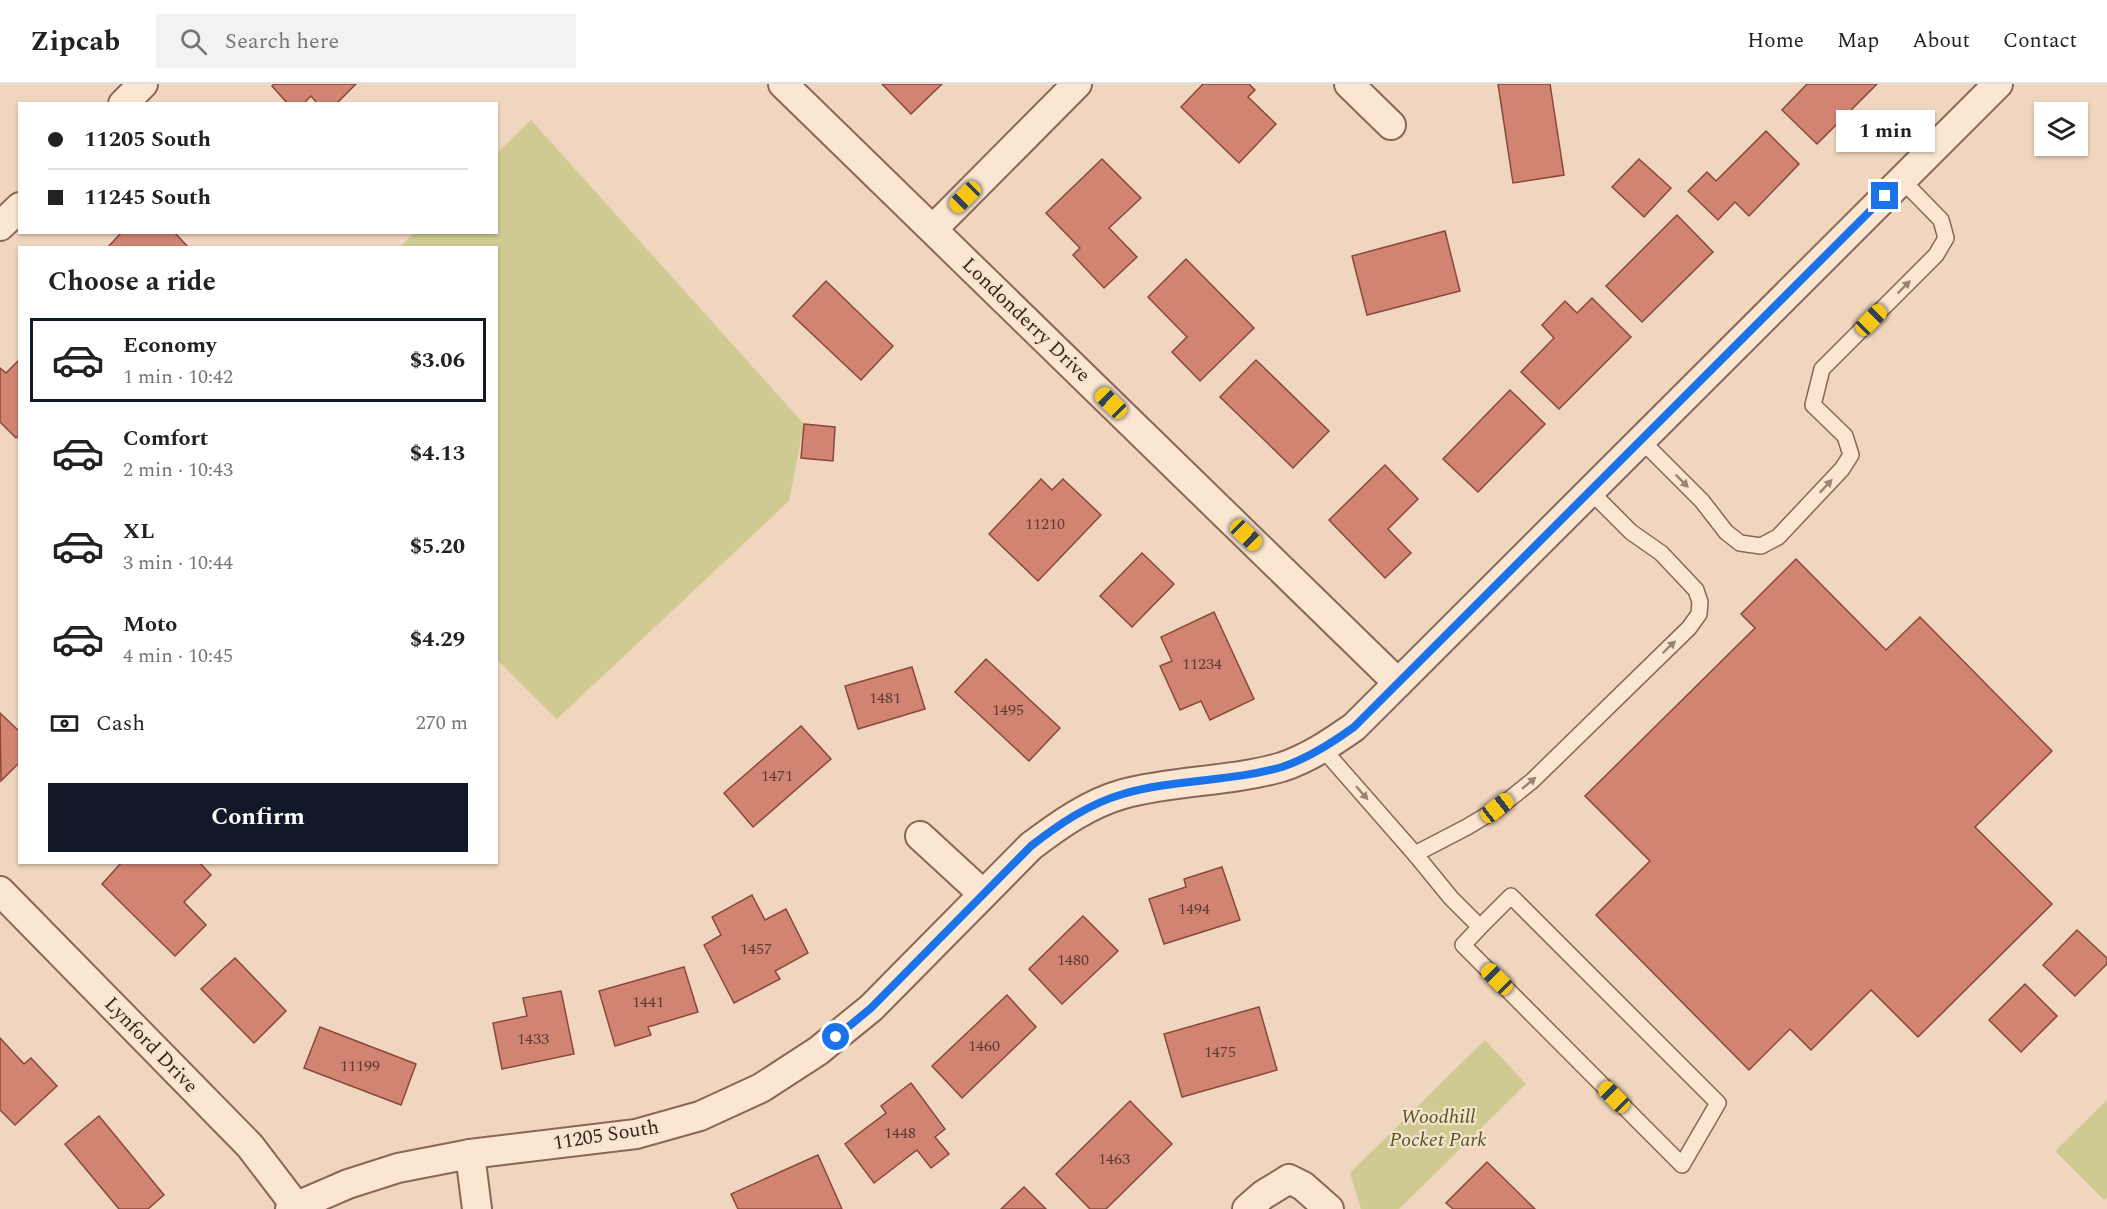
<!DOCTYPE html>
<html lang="en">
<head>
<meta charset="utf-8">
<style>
  :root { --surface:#fff; --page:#f2f2f2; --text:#222; --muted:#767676; --line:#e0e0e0; --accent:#111827 }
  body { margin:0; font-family:Spectral,serif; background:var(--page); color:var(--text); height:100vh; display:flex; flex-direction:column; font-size:22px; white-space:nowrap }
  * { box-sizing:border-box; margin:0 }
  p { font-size:20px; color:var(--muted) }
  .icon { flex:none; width:33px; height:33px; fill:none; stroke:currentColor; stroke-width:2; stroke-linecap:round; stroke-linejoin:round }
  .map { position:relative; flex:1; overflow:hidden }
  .side { position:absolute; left:18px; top:162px; width:480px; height:618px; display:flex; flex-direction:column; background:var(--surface); border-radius:0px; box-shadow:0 2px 4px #0004 }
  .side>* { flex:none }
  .hud { position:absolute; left:18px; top:18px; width:480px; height:132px; border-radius:0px; box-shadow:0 2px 4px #0004; display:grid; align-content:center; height:132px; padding:0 30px; background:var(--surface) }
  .tools { position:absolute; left:2034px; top:18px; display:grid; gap:12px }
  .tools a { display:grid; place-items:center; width:54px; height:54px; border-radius:0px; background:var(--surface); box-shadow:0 2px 4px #0004; font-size:30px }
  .end { position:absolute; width:27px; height:27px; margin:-14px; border:8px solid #1a73e8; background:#fff; box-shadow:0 0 0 3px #fff }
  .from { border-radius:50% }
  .bubble { position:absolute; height:42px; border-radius:0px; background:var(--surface); box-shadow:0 2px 4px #0004; font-size:20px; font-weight:700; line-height:42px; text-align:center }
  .car { position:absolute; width:18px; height:36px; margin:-18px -9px; border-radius:8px; box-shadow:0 0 4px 2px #0007; background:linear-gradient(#f5c518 24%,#345 0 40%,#f5c518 0 76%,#345 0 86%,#f5c518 0) }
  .hud b { display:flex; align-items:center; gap:21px; height:57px; font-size:22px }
  .hud b+b { border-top:2px solid var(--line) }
  .hud i { width:15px; height:15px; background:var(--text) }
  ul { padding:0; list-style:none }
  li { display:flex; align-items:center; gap:18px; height:84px; margin:0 12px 9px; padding:0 18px; border:3px solid transparent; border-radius:0px }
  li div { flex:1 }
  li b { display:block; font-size:22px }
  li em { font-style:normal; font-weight:700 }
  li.current { border-color:var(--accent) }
  li>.icon { width:54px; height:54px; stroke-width:1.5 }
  h2 { padding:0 30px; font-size:27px; line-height:72px }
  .pay { display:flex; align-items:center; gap:15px; height:66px; padding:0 30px; font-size:22px }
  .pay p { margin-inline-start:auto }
  .action { display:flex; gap:12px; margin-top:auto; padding:12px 30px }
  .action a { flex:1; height:69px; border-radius:0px; background:var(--accent); color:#fff; font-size:24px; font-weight:700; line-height:69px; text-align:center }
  header { display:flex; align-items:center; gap:36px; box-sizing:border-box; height:84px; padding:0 30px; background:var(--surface); border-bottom:2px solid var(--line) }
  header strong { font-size:28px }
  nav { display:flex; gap:33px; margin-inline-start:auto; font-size:21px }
  .search { width:420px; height:54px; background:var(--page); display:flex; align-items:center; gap:15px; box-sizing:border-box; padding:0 21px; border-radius:0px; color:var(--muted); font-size:22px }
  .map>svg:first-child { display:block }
</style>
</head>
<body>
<header>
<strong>Zipcab</strong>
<div class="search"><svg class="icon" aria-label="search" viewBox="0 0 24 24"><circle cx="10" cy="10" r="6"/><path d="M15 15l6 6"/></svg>Search here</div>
<nav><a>Home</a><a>Map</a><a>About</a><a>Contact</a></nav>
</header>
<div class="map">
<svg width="2107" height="1125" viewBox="0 0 2107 1125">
  <rect width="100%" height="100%" fill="#f0d6be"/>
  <!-- green -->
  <g fill="#cfc992">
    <polygon points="531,36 804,340 789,417 557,635 497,576 496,164 400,163 414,149 496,148 497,69"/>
    <polygon points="1485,956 1526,1000 1399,1125 1361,1125 1350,1089"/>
    <polygon points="2107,1016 2107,1113 2104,1116 2055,1067"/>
  </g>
  <!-- building -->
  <g fill="#d18472" stroke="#8a483a" stroke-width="1.5">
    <polygon points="274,0 356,0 336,20 318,20 311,12 303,20 288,20 272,2"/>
    <polygon points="882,0 942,0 911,30"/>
    <polygon points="1203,0 1249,0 1255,6 1248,13 1276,40 1239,79 1181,23"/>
    <polygon points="1498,0 1550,0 1564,91 1513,99"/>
    <polygon points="1807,0 1877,0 1817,60 1782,26"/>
    <polygon points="1766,47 1799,80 1749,132 1735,118 1718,136 1688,107 1707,88 1716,97"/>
    <polygon points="1102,75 1141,114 1109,144 1137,173 1104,204 1073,171 1080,164 1046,129"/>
    <polygon points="1639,75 1671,104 1644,133 1612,103"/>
    <polygon points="1677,131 1713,168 1642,238 1606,202"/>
    <polygon points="1445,147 1460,207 1367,231 1352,172"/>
    <polygon points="122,148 174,148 189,164 107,164"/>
    <polygon points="1186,175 1254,244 1200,297 1172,268 1187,253 1148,213"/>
    <polygon points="826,197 893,262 861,296 793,232"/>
    <polygon points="1592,214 1631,253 1559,325 1521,288 1554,254 1542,241 1565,217 1577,229"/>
    <polygon points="20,275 20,350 16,354 0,338 0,284 6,289"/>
    <polygon points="1256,276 1329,347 1293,384 1220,313"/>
    <polygon points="1510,306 1545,340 1478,408 1443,375"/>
    <polygon points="804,340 835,343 833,377 801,374"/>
    <polygon points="1385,381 1418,415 1388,445 1411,469 1385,494 1329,436"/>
    <polygon points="1041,395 1052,406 1063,395 1101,431 1038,497 989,450"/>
    <polygon points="1142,469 1174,500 1132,543 1100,512"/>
    <polygon points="1796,475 1886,566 1920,533 2052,667 1975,743 2052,820 1918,953 1871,906 1811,966 1790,945 1749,986 1596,831 1650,777 1585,712 1755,544 1741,530"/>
    <polygon points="1214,528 1254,615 1210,636 1201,617 1180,626 1160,582 1172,577 1161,553"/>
    <polygon points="986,575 1060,644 1029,677 955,608"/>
    <polygon points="912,583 925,625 858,645 845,602"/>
    <polygon points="0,629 20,648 20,678 1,697"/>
    <polygon points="801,642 831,675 753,743 724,709"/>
    <polygon points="122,778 199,778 211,791 184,818 206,841 175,872 102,800"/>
    <polygon points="1222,783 1240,836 1164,860 1149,815 1186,803 1184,795"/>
    <polygon points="752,811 765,836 786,825 808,869 775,887 780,895 734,919 704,861 721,851 712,833"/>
    <polygon points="1083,832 1118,867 1062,920 1029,885"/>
    <polygon points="2077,846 2107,874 2107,880 2075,912 2043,881"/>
    <polygon points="235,874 286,927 254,959 201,905"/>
    <polygon points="684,883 698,928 648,943 651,951 615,962 599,907"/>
    <polygon points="2025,900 2057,932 2021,968 1989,936"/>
    <polygon points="561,907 574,970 502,985 493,939 527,932 523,914"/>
    <polygon points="1007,911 1036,943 962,1014 932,982"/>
    <polygon points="1259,923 1277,986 1182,1013 1164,950"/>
    <polygon points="320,943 416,980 401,1021 304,984"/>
    <polygon points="0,954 24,980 31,974 57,1002 15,1041 0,1026"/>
    <polygon points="911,999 945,1045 935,1053 949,1070 931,1084 917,1066 874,1099 845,1060 886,1029 881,1022"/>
    <polygon points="1130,1017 1172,1060 1106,1125 1090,1125 1056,1090"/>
    <polygon points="99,1032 164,1111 148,1125 119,1125 65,1060"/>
    <polygon points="818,1071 842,1125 738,1125 731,1110"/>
    <polygon points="1487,1078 1535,1125 1453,1125 1446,1119"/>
    <polygon points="1024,1103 1046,1125 1001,1125"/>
  </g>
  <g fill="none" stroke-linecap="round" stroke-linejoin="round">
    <!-- lane casing -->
    <g stroke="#8a6656" stroke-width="18">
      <g id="lane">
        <polyline points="1641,356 1702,417 1726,448 1740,459 1761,462 1778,453 1842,385 1851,371 1845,352 1813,321 1822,285 1936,171 1946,154 1941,136 1902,96"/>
        <polyline points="1323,665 1415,770 1467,743 1497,725 1532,697 1689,544 1699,530 1700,518 1696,506 1661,469 1631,448 1590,407"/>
        <polyline points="1415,770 1451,814 1480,843 1463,861 1682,1081 1718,1019 1511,812 1480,843"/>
      </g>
    </g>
    <!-- street casing -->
    <g stroke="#8a6656" stroke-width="32">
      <g id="street">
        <polyline points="783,0 1398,599"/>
        <polyline points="1349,0 1391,41"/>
        <polyline points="123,20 143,0"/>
        <polyline points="0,142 20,123"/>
        <polyline points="933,145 1077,0"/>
        <polyline points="920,752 983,810"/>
        <polyline points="0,807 250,1062 295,1121"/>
        <polyline points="470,1070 477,1125"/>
        <path d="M290,1125L348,1100L398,1084L470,1070L636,1050L700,1032L761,1004L818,967L871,924L1031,762C1059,741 1088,720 1123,710C1175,696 1230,698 1282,683C1309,674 1331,659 1354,643L1998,0"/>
        <polyline points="1247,1125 1263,1111 1289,1095 1303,1102 1329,1125"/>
      </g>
    </g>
    <!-- lane -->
    <use href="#lane" stroke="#fbe6d2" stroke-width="15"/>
    <!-- street -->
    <use href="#street" stroke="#fbe6d2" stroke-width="28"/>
  </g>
  <!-- one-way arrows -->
  <defs><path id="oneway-solid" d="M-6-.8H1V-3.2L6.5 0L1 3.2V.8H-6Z" transform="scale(1.5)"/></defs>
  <g fill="#9a8476">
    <use href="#oneway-solid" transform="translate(1904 203) rotate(-45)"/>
    <use href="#oneway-solid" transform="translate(1682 397) rotate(45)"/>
    <use href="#oneway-solid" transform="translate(1826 402) rotate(-47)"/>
    <use href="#oneway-solid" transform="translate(1669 563) rotate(-44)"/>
    <use href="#oneway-solid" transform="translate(1529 699) rotate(-40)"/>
    <use href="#oneway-solid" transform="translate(1362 709) rotate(49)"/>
  </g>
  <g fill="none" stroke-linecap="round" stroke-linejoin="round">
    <!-- route -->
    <path stroke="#1a73e8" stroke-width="8" d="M836,953L871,924L1031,762C1058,741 1088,720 1123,710C1174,695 1230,698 1282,683C1309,674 1332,659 1354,643L1885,112"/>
  </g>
  <g text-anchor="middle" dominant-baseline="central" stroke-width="4.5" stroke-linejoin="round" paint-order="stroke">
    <!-- number labels -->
    <g font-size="16" fill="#5e3b31">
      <text x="1045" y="440">11210</text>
      <text x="1202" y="580">11234</text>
      <text x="885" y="614">1481</text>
      <text x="1008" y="626">1495</text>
      <text x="777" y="692">1471</text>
      <text x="1194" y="825">1494</text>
      <text x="756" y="865">1457</text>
      <text x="1073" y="876">1480</text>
      <text x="648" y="918">1441</text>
      <text x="533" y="955">1433</text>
      <text x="984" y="962">1460</text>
      <text x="1220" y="968">1475</text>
      <text x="360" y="982">11199</text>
      <text x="900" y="1049">1448</text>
      <text x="1114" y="1075">1463</text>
    </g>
    <!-- street labels -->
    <g font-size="20" fill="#38231b" stroke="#f7e2ce">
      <text transform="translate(1026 236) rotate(44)">Londonderry Drive</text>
      <text transform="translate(151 961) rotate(46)">Lynford Drive</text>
      <text transform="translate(606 1051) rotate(-9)">11205 South</text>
    </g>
    <!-- park labels -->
    <g font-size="20" font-style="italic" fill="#545621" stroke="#f7e2ce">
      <text x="1438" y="1033">Woodhill<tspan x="1438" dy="23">Pocket Park</tspan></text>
    </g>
  </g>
</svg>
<div class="tools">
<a><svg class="icon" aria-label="layers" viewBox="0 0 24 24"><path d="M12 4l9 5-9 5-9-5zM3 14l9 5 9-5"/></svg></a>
</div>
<i class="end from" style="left:836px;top:953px"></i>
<i class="end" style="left:1885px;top:112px"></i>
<div class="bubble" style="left:1836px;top:26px;width:99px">1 min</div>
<i class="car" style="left:965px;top:113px;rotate:225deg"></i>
<i class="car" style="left:1871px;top:236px;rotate:45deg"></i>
<i class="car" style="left:1111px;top:319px;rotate:314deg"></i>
<i class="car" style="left:1246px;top:451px;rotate:134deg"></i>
<i class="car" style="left:1497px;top:724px;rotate:52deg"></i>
<i class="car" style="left:1497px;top:895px;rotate:315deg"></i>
<i class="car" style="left:1614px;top:1013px;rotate:315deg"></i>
<div class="hud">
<b><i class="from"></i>11205 South</b>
<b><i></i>11245 South</b>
</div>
<section class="side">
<h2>Choose a ride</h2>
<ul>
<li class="current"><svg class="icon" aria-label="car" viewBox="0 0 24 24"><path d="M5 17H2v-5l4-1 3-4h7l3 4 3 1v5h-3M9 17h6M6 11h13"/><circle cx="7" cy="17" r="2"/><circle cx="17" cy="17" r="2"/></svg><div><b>Economy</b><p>1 min · 10:42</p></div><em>$3.06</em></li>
<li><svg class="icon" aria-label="car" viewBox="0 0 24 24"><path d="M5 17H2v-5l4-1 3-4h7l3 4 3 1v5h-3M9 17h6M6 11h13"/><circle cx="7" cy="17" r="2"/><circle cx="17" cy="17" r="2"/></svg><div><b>Comfort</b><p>2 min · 10:43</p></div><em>$4.13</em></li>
<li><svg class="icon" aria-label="car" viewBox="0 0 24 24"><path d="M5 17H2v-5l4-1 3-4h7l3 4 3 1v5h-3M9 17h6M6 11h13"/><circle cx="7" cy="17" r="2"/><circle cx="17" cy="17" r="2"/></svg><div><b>XL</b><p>3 min · 10:44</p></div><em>$5.20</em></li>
<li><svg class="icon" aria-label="car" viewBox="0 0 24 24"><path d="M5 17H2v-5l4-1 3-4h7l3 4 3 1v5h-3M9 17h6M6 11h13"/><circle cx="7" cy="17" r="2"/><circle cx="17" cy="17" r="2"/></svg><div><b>Moto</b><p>4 min · 10:45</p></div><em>$4.29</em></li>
</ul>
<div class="pay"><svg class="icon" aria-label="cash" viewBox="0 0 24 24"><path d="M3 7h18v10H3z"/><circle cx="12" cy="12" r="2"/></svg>Cash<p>270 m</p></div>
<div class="action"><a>Confirm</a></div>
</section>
</div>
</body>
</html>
